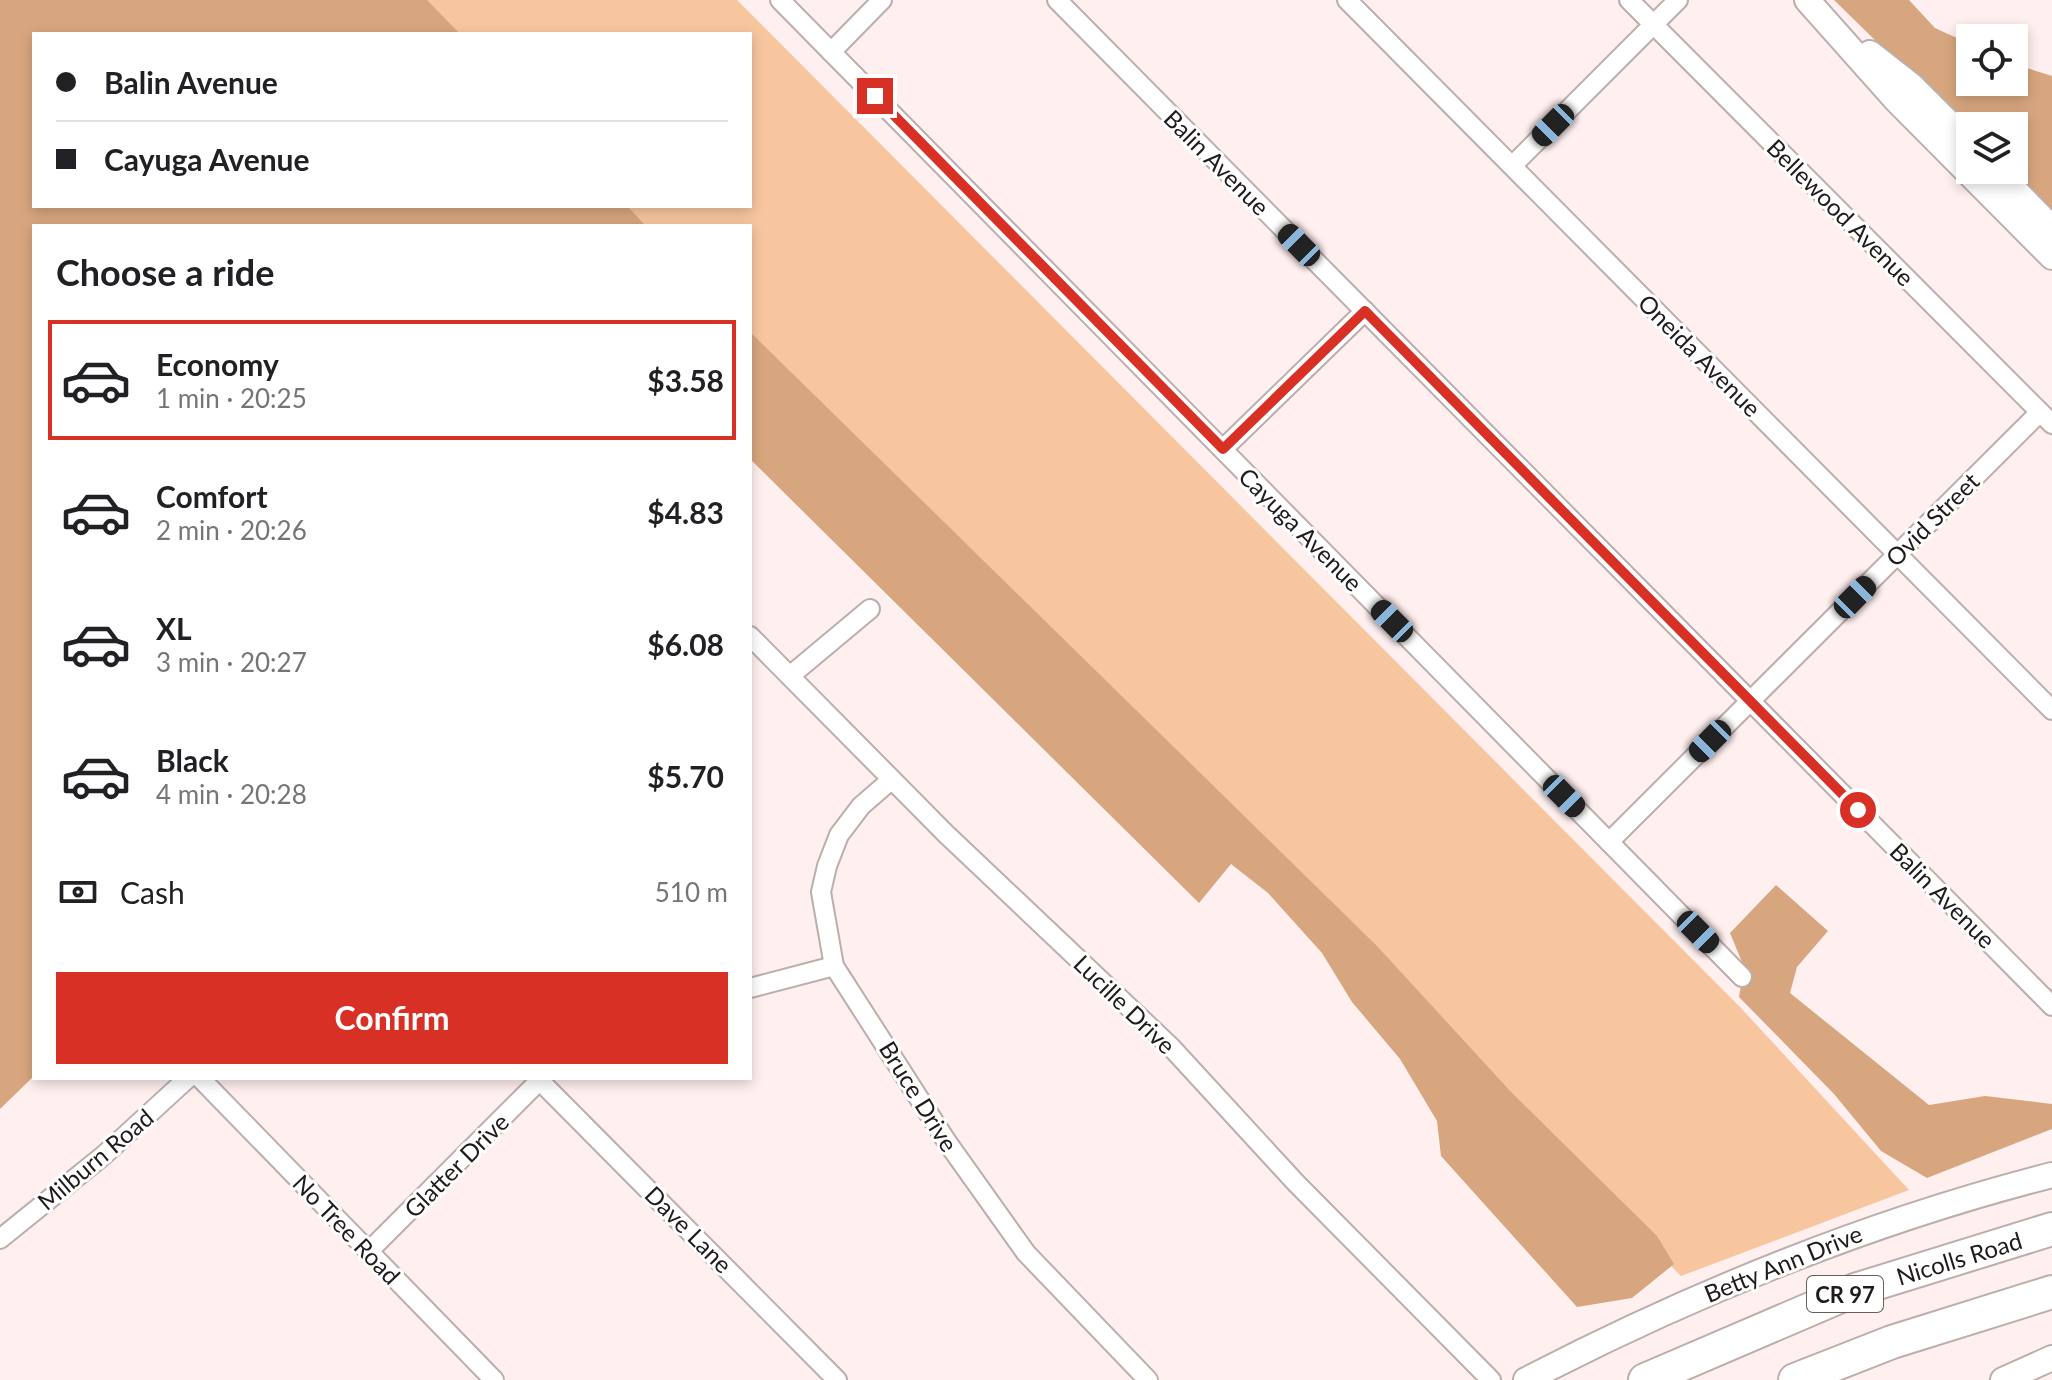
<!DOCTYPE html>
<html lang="en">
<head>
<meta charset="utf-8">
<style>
  :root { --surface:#fff; --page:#f2f2f2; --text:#202124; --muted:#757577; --line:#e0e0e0; --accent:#d93025 }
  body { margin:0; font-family:Lato,sans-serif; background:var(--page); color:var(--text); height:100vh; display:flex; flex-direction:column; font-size:30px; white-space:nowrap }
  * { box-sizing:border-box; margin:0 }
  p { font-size:26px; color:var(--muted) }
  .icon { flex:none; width:44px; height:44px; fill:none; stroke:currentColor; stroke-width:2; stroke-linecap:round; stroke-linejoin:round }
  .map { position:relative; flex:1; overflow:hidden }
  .side { position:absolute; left:32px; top:224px; width:720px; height:856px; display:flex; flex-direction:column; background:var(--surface); border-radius:0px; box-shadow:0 4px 12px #0003 }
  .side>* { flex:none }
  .banner { position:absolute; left:32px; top:32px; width:720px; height:176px; border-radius:0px; box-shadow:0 4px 12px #0003; display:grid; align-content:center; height:176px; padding:0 24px; background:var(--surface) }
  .controls { position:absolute; left:1956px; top:24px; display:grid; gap:16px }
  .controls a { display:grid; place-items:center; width:72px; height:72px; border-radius:0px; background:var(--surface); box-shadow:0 4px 12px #0003; font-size:40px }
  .end { position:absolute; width:36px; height:36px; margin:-18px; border:10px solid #d93025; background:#fff; box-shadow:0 0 0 4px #fff }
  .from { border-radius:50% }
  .car { position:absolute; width:24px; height:48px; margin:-24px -12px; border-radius:10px; box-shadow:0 0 6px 2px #0007; background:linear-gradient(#222 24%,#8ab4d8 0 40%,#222 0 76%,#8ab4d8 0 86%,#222 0) }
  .banner b { display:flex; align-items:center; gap:28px; height:76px; font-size:30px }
  .banner b+b { border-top:2px solid var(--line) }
  .banner i { width:20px; height:20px; background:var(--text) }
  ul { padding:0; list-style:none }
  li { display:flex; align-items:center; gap:24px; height:120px; margin:0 16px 12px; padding:0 8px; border:4px solid transparent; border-radius:0px }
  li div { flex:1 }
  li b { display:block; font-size:30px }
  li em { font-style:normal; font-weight:700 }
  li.selected { border-color:var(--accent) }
  li>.icon { width:72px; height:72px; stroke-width:1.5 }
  h2 { padding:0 24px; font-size:36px; line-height:96px }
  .pay { display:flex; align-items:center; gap:20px; height:88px; padding:0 24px; font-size:30px }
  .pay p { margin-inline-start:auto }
  .action { display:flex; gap:16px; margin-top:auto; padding:16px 24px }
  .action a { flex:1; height:92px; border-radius:0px; background:var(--accent); color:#fff; font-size:32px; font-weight:700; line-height:92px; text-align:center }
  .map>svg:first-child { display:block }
</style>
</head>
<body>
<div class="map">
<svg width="2052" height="1380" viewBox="0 0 2052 1380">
  <rect width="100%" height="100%" fill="#ffefef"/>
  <!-- green -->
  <polygon fill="#f7c69e" points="420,0 737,0 1740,1007 1909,1190 1681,1276 750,334 750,226 644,226 624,206 750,206 750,34 454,34"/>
  <!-- forest -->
  <g fill="#d7a67e">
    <polygon points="0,0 427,0 460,34 34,34 34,206 627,206 646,226 34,226 34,1076 0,1109"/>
    <polygon points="1834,0 1909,0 1935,28 1970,44 1970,82 2014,82 2014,64 2052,76 2052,213 2008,170 2014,170 2014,126 1970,126 1970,133"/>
    <polygon points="750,332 1377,946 1512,1093 1657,1236 1674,1264 1632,1298 1577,1307 1441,1156 1437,1121 1400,1059 1352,1002 1322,953 1268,893 1231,864 1199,903 750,459"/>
    <polygon points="1776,885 1828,931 1797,967 1790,993 1929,1105 1985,1096 2052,1104 2052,1129 1927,1178 1881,1151 1834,1094 1739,997 1744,967 1730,933"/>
  </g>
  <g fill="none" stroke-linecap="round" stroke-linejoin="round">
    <!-- street casing -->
    <g stroke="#bdaeae" stroke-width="22">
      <g id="street">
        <polyline points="780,0 1742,977"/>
        <polyline points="1057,0 2052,1006"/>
        <polyline points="1347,0 2052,710"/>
        <polyline points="1629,0 2052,424"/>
        <polyline points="831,52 882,0"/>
        <polyline points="1513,165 1678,0"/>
        <polyline points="1223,449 1365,311"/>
        <polyline points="750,636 946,834 1171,1047 1296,1183 1491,1380"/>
        <polyline points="791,675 870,609"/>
        <polyline points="891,780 861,806 839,835 827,866 821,892 834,966 947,1142 1026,1253 1148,1380"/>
        <polyline points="1609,842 2040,412"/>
        <polyline points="750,988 834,966"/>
        <polyline points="200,1078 494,1380"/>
        <polyline points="540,1081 837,1380"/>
        <polyline points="0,1239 104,1155 188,1078"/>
        <polyline points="369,1251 542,1078"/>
      </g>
    </g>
    <!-- secondary casing -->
    <g stroke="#bdaeae" stroke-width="28">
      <g id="secondary">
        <polyline points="1807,0 1896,100 2052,257"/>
        <polyline points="1870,53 1912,86 1970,144"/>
        <polyline points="1995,170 2052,228"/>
        <path d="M1526,1380C1694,1293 1868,1222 2052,1175"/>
        <polyline points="2003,1380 2052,1358"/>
      </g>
    </g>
    <!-- highway casing -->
    <g stroke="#bdaeae" stroke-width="36">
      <g id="highway">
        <polyline points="1645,1380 1855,1290 2052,1229"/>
        <polyline points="1795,1380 1892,1342 2052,1292"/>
      </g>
    </g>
    <!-- street -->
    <use href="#street" stroke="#fff" stroke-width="18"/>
    <!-- secondary -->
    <use href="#secondary" stroke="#fff" stroke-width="24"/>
    <!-- highway -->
    <use href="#highway" stroke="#fff" stroke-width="32"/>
  </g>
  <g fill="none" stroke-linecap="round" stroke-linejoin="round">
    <!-- route -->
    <polyline stroke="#d93025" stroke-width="10" points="875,96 1223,449 1365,311 1858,810"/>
  </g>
  <g text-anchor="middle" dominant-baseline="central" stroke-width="6" stroke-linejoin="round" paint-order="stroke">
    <!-- shield labels -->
    <rect fill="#fff" stroke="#635f5f" stroke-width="2" x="1807" y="1276" width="76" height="36" rx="6"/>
    <g font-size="22" font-weight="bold" fill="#201b1b">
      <text x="1845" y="1294">CR 97</text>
    </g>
    <!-- street labels -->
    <g font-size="24" fill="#201b1b" stroke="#fff">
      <text transform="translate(1217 162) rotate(45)">Balin Avenue</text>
      <text transform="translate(1841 212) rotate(45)">Bellewood Avenue</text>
      <text transform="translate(1700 355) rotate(45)">Oneida Avenue</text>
      <text transform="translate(1932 519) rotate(-45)">Ovid Street</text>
      <text transform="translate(1301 529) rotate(45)">Cayuga Avenue</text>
      <text transform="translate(1943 895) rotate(45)">Balin Avenue</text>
      <text transform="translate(1125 1004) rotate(44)">Lucille Drive</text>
      <text transform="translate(919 1096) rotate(58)">Bruce Drive</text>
      <text transform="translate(95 1159) rotate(-40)">Milburn Road</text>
      <text transform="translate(456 1165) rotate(-45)">Glatter Drive</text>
      <text transform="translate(347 1229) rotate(46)">No Tree Road</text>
      <text transform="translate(689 1229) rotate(45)">Dave Lane</text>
      <text transform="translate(1959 1258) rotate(-17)">Nicolls Road</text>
      <text transform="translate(1783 1263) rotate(-22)">Betty Ann Drive</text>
    </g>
  </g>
</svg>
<div class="controls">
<a><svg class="icon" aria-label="locate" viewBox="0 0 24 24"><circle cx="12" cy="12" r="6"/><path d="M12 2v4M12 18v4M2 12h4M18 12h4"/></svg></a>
<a><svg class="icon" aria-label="layers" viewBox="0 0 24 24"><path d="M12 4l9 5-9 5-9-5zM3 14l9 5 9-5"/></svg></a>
</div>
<i class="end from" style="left:1858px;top:810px"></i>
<i class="end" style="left:875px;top:96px"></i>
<i class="car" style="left:1553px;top:125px;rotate:225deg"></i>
<i class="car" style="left:1299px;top:245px;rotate:315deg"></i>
<i class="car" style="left:1855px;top:597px;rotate:45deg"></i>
<i class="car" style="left:1392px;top:621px;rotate:315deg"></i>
<i class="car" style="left:1710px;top:741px;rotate:225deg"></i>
<i class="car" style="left:1564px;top:796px;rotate:135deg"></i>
<i class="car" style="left:1698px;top:932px;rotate:135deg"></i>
<div class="banner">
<b><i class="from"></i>Balin Avenue</b>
<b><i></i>Cayuga Avenue</b>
</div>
<section class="side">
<h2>Choose a ride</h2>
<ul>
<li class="selected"><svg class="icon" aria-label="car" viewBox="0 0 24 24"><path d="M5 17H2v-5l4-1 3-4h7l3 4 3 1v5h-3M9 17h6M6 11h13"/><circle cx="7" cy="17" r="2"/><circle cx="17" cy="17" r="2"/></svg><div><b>Economy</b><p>1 min · 20:25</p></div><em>$3.58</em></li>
<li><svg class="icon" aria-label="car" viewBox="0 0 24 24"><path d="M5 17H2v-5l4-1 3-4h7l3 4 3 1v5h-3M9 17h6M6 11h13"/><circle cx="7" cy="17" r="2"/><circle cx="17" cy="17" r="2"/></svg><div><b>Comfort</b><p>2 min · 20:26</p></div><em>$4.83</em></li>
<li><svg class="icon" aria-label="car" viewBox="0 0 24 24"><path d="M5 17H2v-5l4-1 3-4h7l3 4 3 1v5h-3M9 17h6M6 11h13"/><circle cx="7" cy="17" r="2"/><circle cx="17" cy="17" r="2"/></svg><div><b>XL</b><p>3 min · 20:27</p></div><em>$6.08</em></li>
<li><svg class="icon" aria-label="car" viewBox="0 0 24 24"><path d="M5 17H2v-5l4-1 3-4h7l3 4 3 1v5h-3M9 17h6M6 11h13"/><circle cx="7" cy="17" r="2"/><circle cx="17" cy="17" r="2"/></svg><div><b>Black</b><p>4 min · 20:28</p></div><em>$5.70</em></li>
</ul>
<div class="pay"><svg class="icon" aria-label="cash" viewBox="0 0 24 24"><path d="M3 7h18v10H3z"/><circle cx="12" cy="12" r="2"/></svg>Cash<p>510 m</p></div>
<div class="action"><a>Confirm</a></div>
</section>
</div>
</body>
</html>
